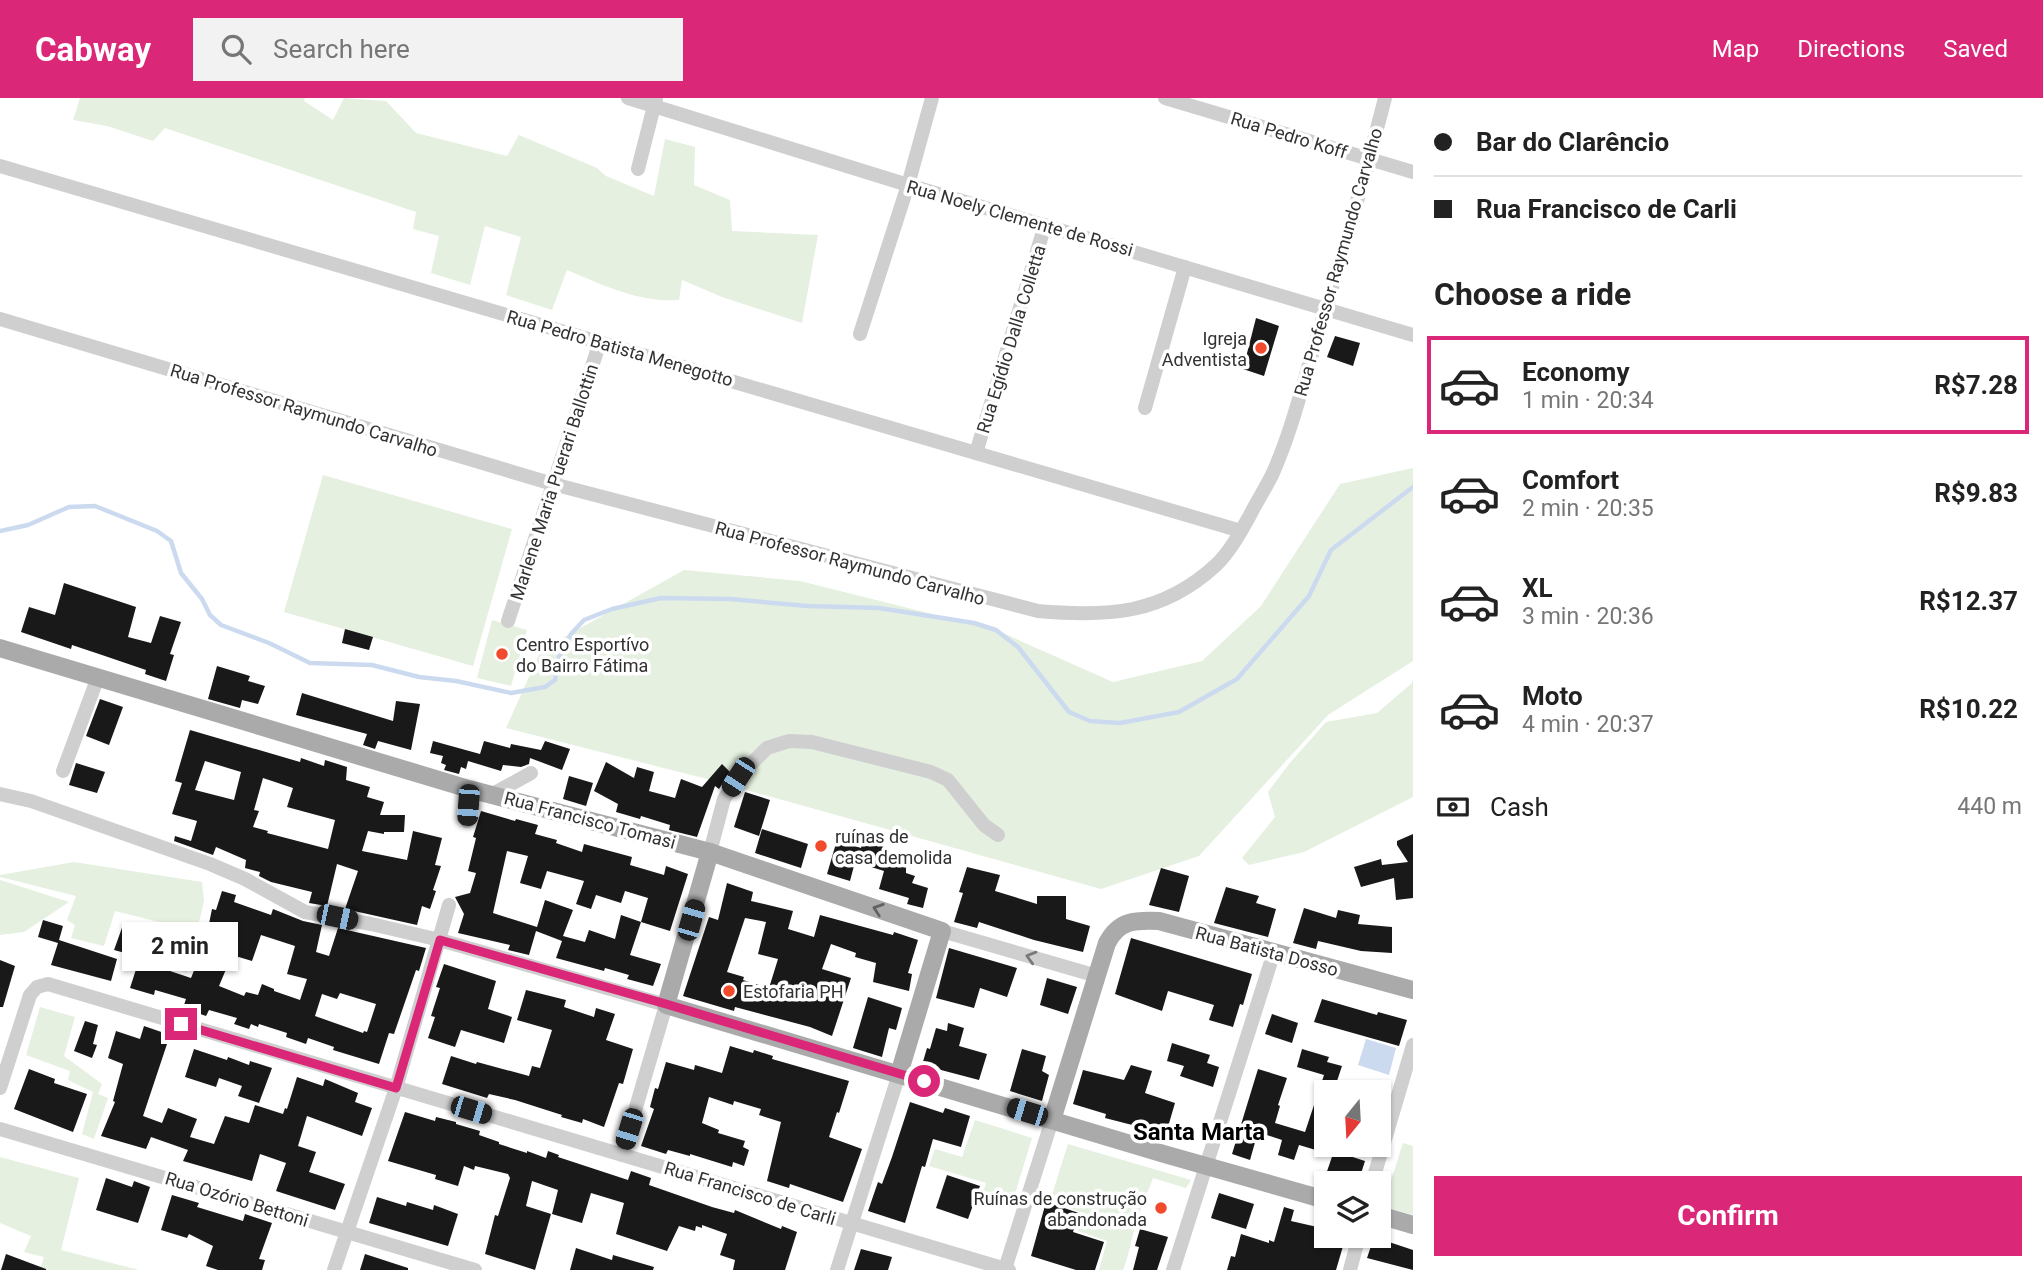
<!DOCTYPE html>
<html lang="en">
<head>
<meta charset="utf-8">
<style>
  :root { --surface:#fff; --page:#f2f2f2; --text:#222; --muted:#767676; --line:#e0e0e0; --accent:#db2777 }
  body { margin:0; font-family:Roboto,sans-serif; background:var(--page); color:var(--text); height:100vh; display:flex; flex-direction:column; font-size:26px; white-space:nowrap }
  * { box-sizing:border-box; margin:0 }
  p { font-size:23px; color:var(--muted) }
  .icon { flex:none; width:38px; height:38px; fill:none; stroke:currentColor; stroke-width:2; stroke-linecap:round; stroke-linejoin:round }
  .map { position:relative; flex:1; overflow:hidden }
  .details { display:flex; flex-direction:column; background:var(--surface); width:630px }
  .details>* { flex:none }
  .guide { display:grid; align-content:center; height:154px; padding:0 21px; background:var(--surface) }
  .needle { width:46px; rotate:198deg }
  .tools { position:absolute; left:1314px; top:982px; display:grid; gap:14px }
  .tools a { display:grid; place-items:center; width:77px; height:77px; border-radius:0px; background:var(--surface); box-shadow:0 2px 5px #0004; font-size:35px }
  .end { position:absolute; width:32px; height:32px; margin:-16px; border:9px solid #db2777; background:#fff; box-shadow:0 0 0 4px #fff }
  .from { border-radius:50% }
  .bubble { position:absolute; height:49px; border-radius:0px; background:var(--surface); box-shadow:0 2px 5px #0004; font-size:23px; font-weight:700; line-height:49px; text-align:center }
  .car { position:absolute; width:21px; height:42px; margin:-21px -10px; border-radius:9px; box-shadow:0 0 5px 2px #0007; background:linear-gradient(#222 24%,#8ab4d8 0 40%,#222 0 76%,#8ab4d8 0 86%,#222 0) }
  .guide b { display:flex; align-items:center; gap:24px; height:66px; font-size:26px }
  .guide b+b { border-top:2px solid var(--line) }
  .guide i { width:18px; height:18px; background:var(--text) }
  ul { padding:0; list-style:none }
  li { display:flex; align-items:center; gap:21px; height:98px; margin:0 14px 10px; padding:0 7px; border:4px solid transparent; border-radius:0px }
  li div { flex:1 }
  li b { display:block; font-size:26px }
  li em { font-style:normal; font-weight:700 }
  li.active { border-color:var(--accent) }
  li>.icon { width:63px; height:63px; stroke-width:1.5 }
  h2 { padding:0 21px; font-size:32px; line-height:84px }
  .pay { display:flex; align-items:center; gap:18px; height:77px; padding:0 21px; font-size:26px }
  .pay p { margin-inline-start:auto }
  .cta { display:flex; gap:14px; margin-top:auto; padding:14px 21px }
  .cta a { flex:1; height:80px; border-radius:0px; background:var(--accent); color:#fff; font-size:28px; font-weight:700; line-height:80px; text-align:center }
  header { display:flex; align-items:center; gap:42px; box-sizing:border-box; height:98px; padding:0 35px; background:var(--accent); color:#fff }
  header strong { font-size:33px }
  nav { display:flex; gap:38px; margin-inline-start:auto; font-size:24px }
  .search { width:490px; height:63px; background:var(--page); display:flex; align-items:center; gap:18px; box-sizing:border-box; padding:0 24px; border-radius:0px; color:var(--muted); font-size:26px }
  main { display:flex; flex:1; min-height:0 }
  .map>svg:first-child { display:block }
</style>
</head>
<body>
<header>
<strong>Cabway</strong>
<div class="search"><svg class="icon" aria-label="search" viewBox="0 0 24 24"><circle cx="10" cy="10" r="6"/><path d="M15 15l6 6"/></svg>Search here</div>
<nav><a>Map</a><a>Directions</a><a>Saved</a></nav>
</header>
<main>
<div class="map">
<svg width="1413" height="1172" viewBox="0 0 1413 1172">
  <rect width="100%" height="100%" fill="#fff"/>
  <!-- green -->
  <g fill="#e5f0e0">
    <path d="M80,0H305L304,3L333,22L344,0L386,3L416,35L507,58L519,37L597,70L606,78L654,98L665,41L695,49L694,87L730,102L732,133L818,137L802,225L722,199L682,182L679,202C639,205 603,187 567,172L552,212L506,197L521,139L485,128L470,187L431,175L439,138L413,131L416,114L165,30L153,43L107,28L73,22Z"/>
    <polygon points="1413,370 1413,563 1328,617 1199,758 1101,791 707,681 506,630 541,552 684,472 800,483 996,532 1113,584 1202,563 1261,508 1340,386"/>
    <polygon points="323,377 512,431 473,568 284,514"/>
    <polygon points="492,522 527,532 511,588 477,580"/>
    <polygon points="1413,581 1413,699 1304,754 1249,767 1242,760 1275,719 1268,694 1289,666 1326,624 1377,615 1412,585"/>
    <polygon points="74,764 202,784 204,803 187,875 173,870 180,838 167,826 115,813 104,848 71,840 75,827 67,822 76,798 0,779 0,777"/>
    <polygon points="0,782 69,804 24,834 0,837"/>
    <polygon points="40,909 75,919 64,958 102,986 98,996 108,1000 94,1041 82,1036 93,994 68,982 70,973 26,957"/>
    <polygon points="975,1022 1032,1040 1011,1109 981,1100 986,1085 929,1068 935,1051 962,1059"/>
    <polygon points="1403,1045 1413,1048 1413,1117 1383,1108"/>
    <path d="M1068,1046L1191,1082L1186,1090L1153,1080C1147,1096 1140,1112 1135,1128C1131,1143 1129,1157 1123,1172H1099L1107,1143L1078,1133L1083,1115L1050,1103Z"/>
    <polygon points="0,1059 79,1080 61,1152 139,1172 40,1172 44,1159 24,1154 31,1138 0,1125"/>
  </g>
  <!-- water -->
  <polygon fill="#ccdaf0" points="1366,941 1396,950 1389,977 1358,967"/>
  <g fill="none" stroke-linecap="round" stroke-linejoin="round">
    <!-- stream -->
    <polyline stroke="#ccdaf0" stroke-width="4.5" points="0,433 28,427 69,409 95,408 157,433 171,443 181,475 202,501 210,517 221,527 269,545 310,565 372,567 419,579 456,583 511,595 545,589 555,582 559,559 571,536 584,522 612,511 661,500 730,501 807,508 879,510 974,525 996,532 1018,549 1069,614 1090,623 1120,625 1179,614 1237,581 1309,498 1331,452 1413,389"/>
  </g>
  <!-- building -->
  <g fill="#191919" fill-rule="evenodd">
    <polygon points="1256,220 1279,228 1264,278 1243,271"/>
    <polygon points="1335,238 1360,245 1353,268 1327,259"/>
    <polygon points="64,485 136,509 128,539 151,545 160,518 181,524 170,556 174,557 166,583 145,576 146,572 99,556 72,547 71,551 21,534 29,509 55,517"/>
    <polygon points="345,531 373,539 369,552 342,545"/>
    <polygon points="217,568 250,578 248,583 265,588 258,606 242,602 240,610 208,601"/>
    <polygon points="302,595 393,623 396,603 420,606 411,652 378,643 375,651 363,647 367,636 296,617"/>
    <polygon points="100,601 123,609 109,647 86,638"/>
    <path d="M190,632L300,664L301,660L324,668L325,662L347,669L346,682L370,689L367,699L384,704L380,717H405L404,734H384V736L368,733L362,753L407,762L413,733L442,740L435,767L441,768L433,792L436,793L430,811L422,808L417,827L345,811L358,773L337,766L327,808L309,805L312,794L271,784L259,778L260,774L245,770L246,762L216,749L213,757L174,743L175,738L191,743L197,723L172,716L182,685L175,683ZM205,663L241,674L234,702L195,692ZM263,680L293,690L287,709L335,722L328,751L267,735L268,733L253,729L259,713L254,712Z"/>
    <polygon points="433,643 480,656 484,643 510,650 511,646 541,652 545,643 570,651 562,672 530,660 529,666 521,669 503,667 501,673 468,663 466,671 461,669 459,676 444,672 446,667 441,665 443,658 430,655"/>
    <polygon points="606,664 634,680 637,669 654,674 649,693 675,700 681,681 702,689 722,666 730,674 719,691 715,688 697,739 669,732 670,727 641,718 640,721 616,714 618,706 594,693"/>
    <polygon points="76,665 105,674 97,695 69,687"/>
    <polygon points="569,678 593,685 586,708 563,701"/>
    <polygon points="745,694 770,702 759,738 734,729"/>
    <path d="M481,713L515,723L516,721L538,727L535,736L557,742L556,745L582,754L584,746L632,759L630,767L664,777L666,768L688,776L670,833L641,824L630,857L661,866L653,888L627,881L629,877L605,870L604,873L556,860L562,843L536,833L529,857L508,852L510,847L458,835L464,816L455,799L470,795L476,775L468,773L476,740L473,739ZM507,753L528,758L520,785L541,791L547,773L584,783L576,806L591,811L596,797L621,805L625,793L648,800L641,824L621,817L615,841L589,832L585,844L563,838L573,812L545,802L537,829L493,815Z"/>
    <polygon points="762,731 808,746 801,770 755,755"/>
    <polygon points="1413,736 1413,800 1396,802 1394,780 1361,789 1354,769 1381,761 1382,767 1408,764 1397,747 1397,743"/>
    <polygon points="837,742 861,750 863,743 884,749 881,761 906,768 906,775 915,778 912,785 928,790 923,810 907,806 909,800 879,791 884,773 855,764 850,783 827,776"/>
    <polygon points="967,769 1000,777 995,793 1037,806 1037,798 1066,798 1066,821 1090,828 1083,854 1034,842 979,824 977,830 954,824 963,795 959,794"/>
    <polygon points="1161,770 1189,778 1179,814 1149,807"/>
    <path d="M727,785L753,794L751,803L793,813L788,831L814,839L820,817L893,837L894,834L918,842L908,875L912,876L909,893L873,884L876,865L855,859L856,855L831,846L822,871L851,880L832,938L810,929L735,909L734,913L683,898L709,819L718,822ZM745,820L766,824L758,856L778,861L769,890L743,882L744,879L727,874Z"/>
    <polygon points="1226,789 1259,798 1256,805 1276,811 1268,839 1214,825"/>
    <path d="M222,793L236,797L234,804L271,817L273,811L303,823L322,827L316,854L329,858L338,830L426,850L419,873L416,872L394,936L389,935L379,966L333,952L334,949L308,940L306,946L286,939L287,935L259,926L258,929L251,926L249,931L234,926L237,920L209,912L206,918L183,910L186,901L155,892L154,897L130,890L140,859L114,852L123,827L173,843L161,870L191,880L205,845L212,811L216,812ZM261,837L295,848L287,876L307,881L300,902L274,893V891L262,886L258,897L246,894L244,898L219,888L232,857L252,863ZM340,895L376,906L367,934L364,933L363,935L315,918L322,896L337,901Z"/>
    <polygon points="1304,810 1336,820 1338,812 1360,817 1358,826 1392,829 1392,855 1361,853 1318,843 1316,851 1293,845"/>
    <polygon points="43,822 63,828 59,842 117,861 111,883 51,867 58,845 38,839"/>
    <polygon points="1131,840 1252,876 1243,907 1240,906 1233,929 1209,922 1214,907 1168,893 1162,913 1115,896"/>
    <polygon points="949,850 1017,870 1007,899 980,890 974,910 936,900"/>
    <polygon points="0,862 15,868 3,909 0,909"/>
    <polygon points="444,866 496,883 488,911 512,919 504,945 461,932 455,949 428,940 435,919 431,918 440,890 436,889"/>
    <polygon points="1047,880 1077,889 1068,916 1040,907"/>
    <polygon points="526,892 566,902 564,909 594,919 596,910 615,916 606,942 633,951 623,986 619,985 604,1029 583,1021 582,1025 561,1019 562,1017 515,1002 489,996 487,1000 442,986 451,958 476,966 477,964 529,978 532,968 540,970 552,932 517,922"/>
    <polygon points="868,899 902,910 896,932 889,930 882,959 853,950"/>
    <polygon points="1322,901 1377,917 1378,914 1407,922 1399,948 1314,924"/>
    <polygon points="1272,916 1298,925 1292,945 1265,936"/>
    <polygon points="85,923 98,927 93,946 97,947 92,960 74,953"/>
    <polygon points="948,925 964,930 959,948 987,956 979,982 922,967 927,950 930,951 936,930 947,933"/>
    <polygon points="144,928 170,937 143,1018 162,1025 168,1010 197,1021 190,1039 214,1046 225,1018 249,1025 255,1007 283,1016 285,1010 287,1011 297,979 323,988 325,981 358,995 355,1004 372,1010 362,1038 307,1018 298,1048 316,1054 309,1074 345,1086 335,1112 276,1093 286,1065 260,1056 252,1083 183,1063 188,1052 151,1039 146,1051 101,1038 115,1004 113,1003 123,966 108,960 116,933 140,941"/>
    <polygon points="1172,945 1210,957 1207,965 1219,969 1213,989 1180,978 1184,968 1167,963"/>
    <polygon points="730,948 753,955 754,952 773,958 772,961 849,983 839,1015 837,1014 829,1039 862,1051 843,1104 790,1086 789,1090 767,1083 781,1024 759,1017 761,1011 734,1003 733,1007 709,999 702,1025 719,1032 718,1035 745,1043 743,1049 749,1052 744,1068 733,1064 732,1069 690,1056 690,1058 668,1052 666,1056 641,1048 654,1011 650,1009 655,990 658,991 666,964 694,972 695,967 722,975"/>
    <polygon points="194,951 227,962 228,959 249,967 250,963 272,970 259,1005 238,998 242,988 219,980 216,989 185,979"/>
    <polygon points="1022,951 1046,958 1042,973 1049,977 1042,1003 1010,993"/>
    <polygon points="1302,951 1329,959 1327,964 1342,968 1334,992 1326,990 1326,1055 1299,1047 1294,1062 1278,1057 1282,1042 1258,1034 1250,1062 1232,1056 1258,971 1287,980 1278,1007 1280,1008 1275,1025 1305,1034 1324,977 1297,969"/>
    <polygon points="1131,967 1152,973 1145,995 1175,1005 1165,1039 1139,1031 1140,1029 1105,1020 1106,1016 1073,1006 1083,972 1124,982"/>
    <polygon points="29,971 55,981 54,985 87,996 73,1034 14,1011"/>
    <polygon points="910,1004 943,1015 945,1010 970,1018 961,1049 933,1041 925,1069 922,1068 905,1125 868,1113 878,1084 882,1086 892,1059"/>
    <polygon points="405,1014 435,1023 436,1019 456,1024 456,1026 480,1033 479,1037 499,1044 499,1046 527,1055 527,1053 546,1060 548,1053 559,1057 558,1059 628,1082 631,1073 651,1080 649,1087 712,1109 734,1115 735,1112 781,1131 782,1128 797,1134 785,1172 733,1172 735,1162 720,1157 727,1136 702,1127 702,1130 696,1128 695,1133 679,1128 667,1153 616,1136 624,1105 591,1095 582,1125 552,1116 558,1092 532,1083 526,1108 551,1116 535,1172 485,1156 495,1117 498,1118 510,1080 508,1076 475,1068 474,1072 464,1068 458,1088 435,1081 436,1077 388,1063"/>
    <polygon points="1334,1053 1365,1063 1358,1085 1333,1085 1324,1082"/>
    <polygon points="947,1077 980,1088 968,1121 936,1110"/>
    <polygon points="106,1080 132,1089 134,1083 150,1089 138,1125 96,1112"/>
    <polygon points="1219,1095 1254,1106 1246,1131 1211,1120"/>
    <polygon points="172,1097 199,1105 197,1109 243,1123 245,1116 272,1125 259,1161 265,1162 262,1172 218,1172 206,1168 213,1148 189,1136 187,1140 161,1132"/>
    <polygon points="377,1099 406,1108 407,1104 433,1112 434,1107 458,1116 448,1148 369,1125"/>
    <polygon points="1046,1104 1079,1115 1073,1134 1104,1144 1095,1172 1076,1172 1031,1158"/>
    <polygon points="1284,1109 1294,1112 1291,1123 1326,1131 1326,1138 1346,1138 1336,1172 1227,1172 1231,1158 1235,1159 1241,1136 1269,1145 1269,1142 1274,1144"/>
    <polygon points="1140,1131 1168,1139 1157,1172 1133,1172 1139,1149 1135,1148"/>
    <polygon points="1374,1139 1413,1152 1413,1172 1367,1160"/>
    <polygon points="576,1150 612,1162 613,1157 654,1169 653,1172 570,1172"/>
    <polygon points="861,1151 892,1159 888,1172 854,1172"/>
    <polygon points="6,1156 46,1171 46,1172 1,1172"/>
    <polygon points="365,1156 408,1170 408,1172 360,1172"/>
  </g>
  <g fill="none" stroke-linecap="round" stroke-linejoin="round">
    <!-- minor -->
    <g stroke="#cfcfcf" stroke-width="14">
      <polyline points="628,0 908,87 1413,237"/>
      <polyline points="1165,0 1413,74"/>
      <polyline points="0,68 1241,433"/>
      <polyline points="638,71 656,0"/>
      <path d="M0,221L553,386L1038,513C1107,519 1162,517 1216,467C1229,455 1240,435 1249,419C1256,405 1265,391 1272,377C1291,335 1302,289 1315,246C1340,164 1364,82 1385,0"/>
      <polyline points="860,236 908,87 932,0"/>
      <polyline points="1145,310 1185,169"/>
      <polyline points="976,355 1045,127"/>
      <polyline points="508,523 600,244"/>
      <polyline points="63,673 98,579"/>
      <polyline points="0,696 31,703 210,766 245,781 305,814 371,826 440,842 666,907 622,1057"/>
      <polyline points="491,697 531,675"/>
      <polyline points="467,723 469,691"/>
      <polyline points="710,754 724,701 738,679 767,650 789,643 812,644 931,674 948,682 984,727 998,737"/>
      <polyline points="942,833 1097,878"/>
      <polyline points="0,990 30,897 37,889 48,886 1009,1172"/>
      <polyline points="0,1031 475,1172"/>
      <polyline points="1372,1085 1413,947"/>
      <polyline points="1005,1171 1052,1022"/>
      <polyline points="334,1172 396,990 449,807"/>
      <polyline points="837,1172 899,976"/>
      <polyline points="1173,1172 1274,854"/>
      <polyline points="1350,1172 1359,1138"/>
    </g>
    <!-- major -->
    <g stroke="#aaa" stroke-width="18">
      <polyline points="0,550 469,691 710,754 942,833 899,976"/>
      <polyline points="710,754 666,907 1164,1056 1326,1102"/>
      <path d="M1052,1022L1107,845C1119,822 1135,822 1159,823L1413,892"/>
      <polyline points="1379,1117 1413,1127"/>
    </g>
  </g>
  <!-- one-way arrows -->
  <defs><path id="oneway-chevron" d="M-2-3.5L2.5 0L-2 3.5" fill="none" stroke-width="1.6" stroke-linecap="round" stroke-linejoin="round" transform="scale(1.75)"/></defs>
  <use stroke="#626262" href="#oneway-chevron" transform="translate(878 811) rotate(-161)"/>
  <use stroke="#797979" href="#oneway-chevron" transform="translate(1031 859) rotate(-164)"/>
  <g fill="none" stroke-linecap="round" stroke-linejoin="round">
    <!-- route -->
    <polyline stroke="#db2777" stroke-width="9" points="181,926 396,990 440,842 666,906 924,983"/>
  </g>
  <!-- markers -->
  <g fill="#f24a2c" stroke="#fff" stroke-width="2.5">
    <circle cx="1261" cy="250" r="7"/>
    <circle cx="502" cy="556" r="7"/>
    <circle cx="821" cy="748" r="7"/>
    <circle cx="729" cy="893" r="7"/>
    <circle cx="1161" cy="1110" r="7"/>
  </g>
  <g text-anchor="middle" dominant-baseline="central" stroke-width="7" stroke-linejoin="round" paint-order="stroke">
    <!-- street labels -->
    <g font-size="18" fill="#323232" stroke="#fff">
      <text transform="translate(1289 37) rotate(17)">Rua Pedro Koff</text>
      <text transform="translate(1020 120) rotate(16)">Rua Noely Clemente de Rossi</text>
      <text transform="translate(1338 164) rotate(-74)">Rua Professor Raymundo Carvalho</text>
      <text transform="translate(1011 241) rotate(-73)">Rua Egídio Dalla Colletta</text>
      <text transform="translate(620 250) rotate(16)">Rua Pedro Batista Menegotto</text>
      <text transform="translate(304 312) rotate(17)">Rua Professor Raymundo Carvalho</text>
      <text transform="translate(554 384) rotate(-72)">Marlene Maria Puerari Ballottin</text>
      <text transform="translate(850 465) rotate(15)">Rua Professor Raymundo Carvalho</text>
      <text transform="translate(590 722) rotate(15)">Rua Francisco Tomasi</text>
      <text transform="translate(1267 853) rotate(15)">Rua Batista Dosso</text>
      <text transform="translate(750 1095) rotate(17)">Rua Francisco de Carli</text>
      <text transform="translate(237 1101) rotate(17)">Rua Ozório Bettoni</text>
    </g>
    <!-- poi labels -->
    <g font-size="18" fill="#323232" stroke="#fff" text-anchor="start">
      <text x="1247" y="240" text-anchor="end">Igreja<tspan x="1247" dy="21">Adventista</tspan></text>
      <text x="516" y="546">Centro Esportívo<tspan x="516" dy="21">do Bairro Fátima</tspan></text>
      <text x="835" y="738">ruínas de<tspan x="835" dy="21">casa demolida</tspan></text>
      <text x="743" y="893">Estofaria PH</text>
      <text x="1147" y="1100" text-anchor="end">Ruínas de construção<tspan x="1147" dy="21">abandonada</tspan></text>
    </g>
    <!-- district labels -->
    <g font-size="24" font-weight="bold" fill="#000" stroke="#fff">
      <text x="1199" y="1034">Santa Marta</text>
    </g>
  </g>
</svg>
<div class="tools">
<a><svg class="needle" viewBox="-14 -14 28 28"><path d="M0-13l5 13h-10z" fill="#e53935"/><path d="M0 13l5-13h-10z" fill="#767676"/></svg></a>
<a><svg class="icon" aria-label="layers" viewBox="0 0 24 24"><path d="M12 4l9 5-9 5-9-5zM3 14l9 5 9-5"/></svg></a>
</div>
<i class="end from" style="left:924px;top:983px"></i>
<i class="end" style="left:181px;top:926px"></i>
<div class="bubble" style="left:122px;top:824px;width:116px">2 min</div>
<i class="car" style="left:738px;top:679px;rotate:213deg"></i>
<i class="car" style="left:468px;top:707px;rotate:184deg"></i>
<i class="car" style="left:337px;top:819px;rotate:102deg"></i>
<i class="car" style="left:691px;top:822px;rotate:16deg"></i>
<i class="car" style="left:471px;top:1012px;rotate:107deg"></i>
<i class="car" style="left:1027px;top:1014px;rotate:287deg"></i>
<i class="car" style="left:629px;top:1031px;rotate:197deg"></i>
</div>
<section class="details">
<div class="guide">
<b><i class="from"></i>Bar do Clarêncio</b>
<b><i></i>Rua Francisco de Carli</b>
</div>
<h2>Choose a ride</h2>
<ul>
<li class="active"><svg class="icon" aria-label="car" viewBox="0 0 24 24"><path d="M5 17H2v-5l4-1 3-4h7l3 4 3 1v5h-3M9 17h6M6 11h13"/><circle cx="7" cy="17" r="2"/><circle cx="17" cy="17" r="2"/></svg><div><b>Economy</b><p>1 min · 20:34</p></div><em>R$7.28</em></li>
<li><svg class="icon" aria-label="car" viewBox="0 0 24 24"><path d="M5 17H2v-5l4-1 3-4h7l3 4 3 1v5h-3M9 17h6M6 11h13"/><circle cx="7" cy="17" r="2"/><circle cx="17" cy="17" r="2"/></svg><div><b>Comfort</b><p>2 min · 20:35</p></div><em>R$9.83</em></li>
<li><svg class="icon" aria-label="car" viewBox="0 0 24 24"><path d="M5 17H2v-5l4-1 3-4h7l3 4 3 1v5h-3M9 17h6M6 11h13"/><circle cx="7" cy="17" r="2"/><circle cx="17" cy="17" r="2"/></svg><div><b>XL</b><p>3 min · 20:36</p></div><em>R$12.37</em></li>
<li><svg class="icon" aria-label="car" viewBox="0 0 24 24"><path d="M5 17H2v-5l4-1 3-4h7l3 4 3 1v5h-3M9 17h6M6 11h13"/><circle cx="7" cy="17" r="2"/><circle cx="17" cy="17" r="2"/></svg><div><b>Moto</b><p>4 min · 20:37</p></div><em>R$10.22</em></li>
</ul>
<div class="pay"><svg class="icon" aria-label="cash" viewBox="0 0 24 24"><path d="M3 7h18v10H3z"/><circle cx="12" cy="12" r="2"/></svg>Cash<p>440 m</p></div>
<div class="cta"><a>Confirm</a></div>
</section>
</main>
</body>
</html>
